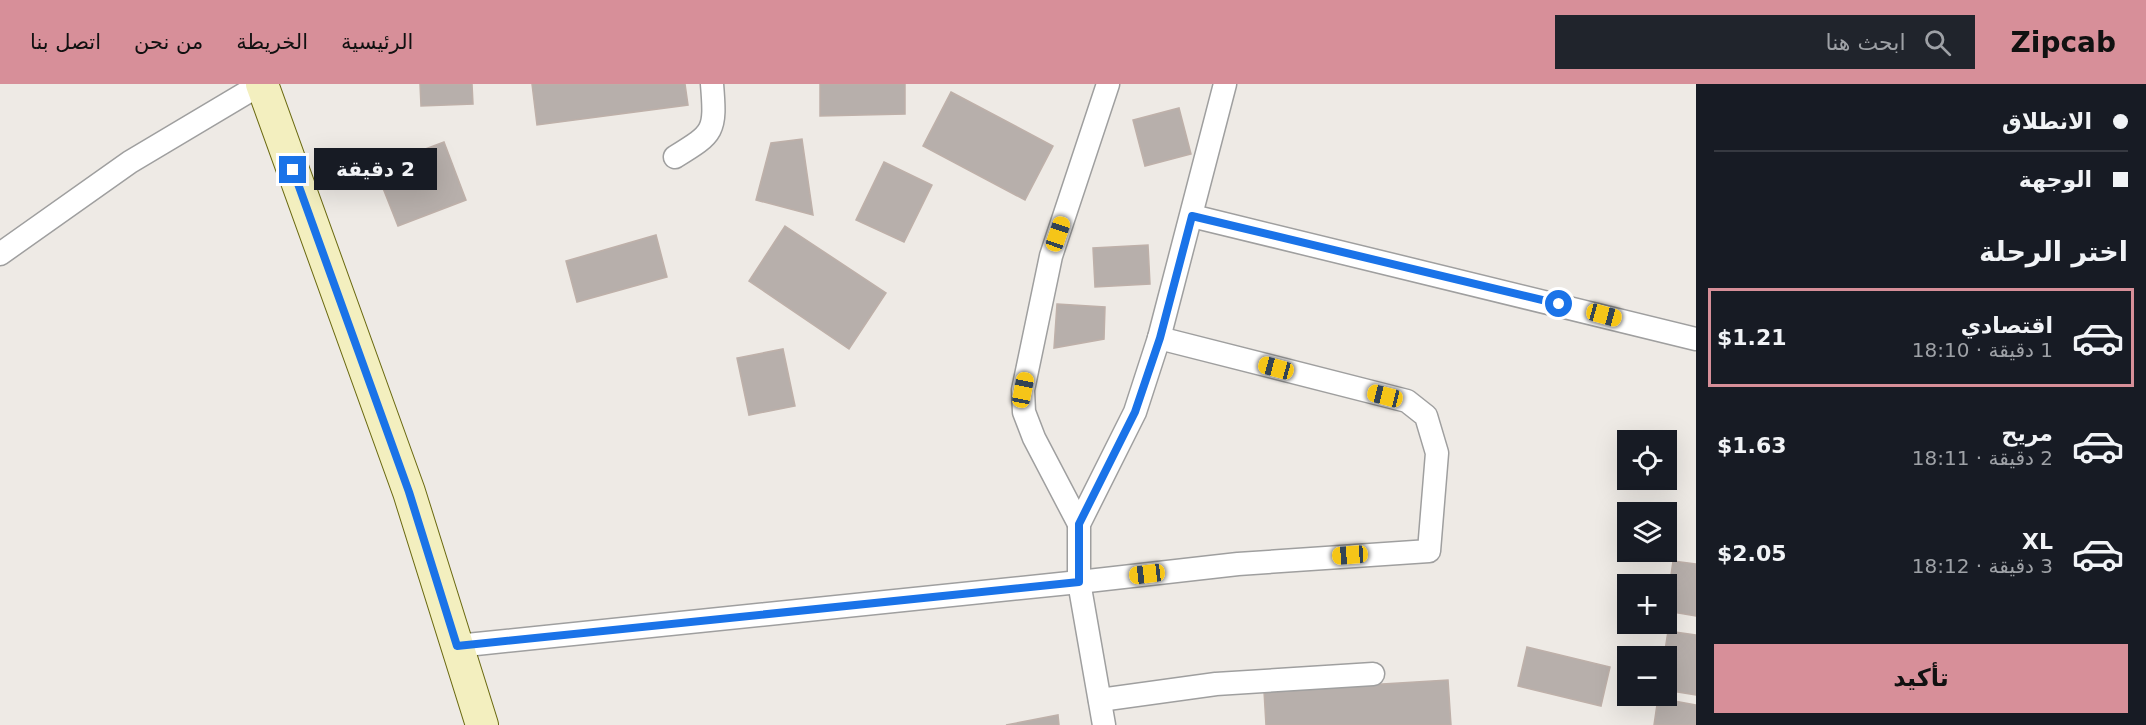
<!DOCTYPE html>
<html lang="ar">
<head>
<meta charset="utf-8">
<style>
  :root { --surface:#171b24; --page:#20242c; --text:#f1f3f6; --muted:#9ea1a6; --line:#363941; --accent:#d78f99 }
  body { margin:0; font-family:"DejaVu Sans","Noto Naskh Arabic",sans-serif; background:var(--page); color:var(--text); direction:rtl; height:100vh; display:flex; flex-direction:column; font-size:22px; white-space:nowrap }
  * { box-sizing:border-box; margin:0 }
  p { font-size:20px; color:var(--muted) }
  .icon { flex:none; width:33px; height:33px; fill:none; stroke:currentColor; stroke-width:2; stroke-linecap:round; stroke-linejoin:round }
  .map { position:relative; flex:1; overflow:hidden; direction:ltr }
  .panel { display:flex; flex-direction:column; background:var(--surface); width:450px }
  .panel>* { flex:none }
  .guide { display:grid; align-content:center; height:132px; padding:0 18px; background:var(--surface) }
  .fabs { position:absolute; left:1617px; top:346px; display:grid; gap:12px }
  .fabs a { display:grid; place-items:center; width:60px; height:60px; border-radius:0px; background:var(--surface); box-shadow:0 6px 24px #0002; font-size:30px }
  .end { position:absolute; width:27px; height:27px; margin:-14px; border:8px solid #1a73e8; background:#fff; box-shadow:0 0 0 3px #fff }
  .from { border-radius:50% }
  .bubble { position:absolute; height:42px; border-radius:0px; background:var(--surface); box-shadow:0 6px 24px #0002; font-size:20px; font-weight:600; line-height:42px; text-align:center; direction:rtl }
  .car { position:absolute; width:18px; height:36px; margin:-18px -9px; border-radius:8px; box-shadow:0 0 4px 2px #0007; background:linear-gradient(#f5c518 24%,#345 0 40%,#f5c518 0 76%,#345 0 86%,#f5c518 0) }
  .guide b { display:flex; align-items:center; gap:21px; height:57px; font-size:22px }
  .guide b+b { border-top:2px solid var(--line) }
  .guide i { width:15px; height:15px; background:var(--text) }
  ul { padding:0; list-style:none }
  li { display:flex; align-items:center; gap:18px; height:99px; margin:0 12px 9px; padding:0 6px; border:3px solid transparent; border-radius:0px }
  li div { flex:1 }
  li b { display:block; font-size:22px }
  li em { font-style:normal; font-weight:600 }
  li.on { border-color:var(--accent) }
  li>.icon { width:54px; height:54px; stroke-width:1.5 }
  h2 { padding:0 18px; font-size:27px; line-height:72px }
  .button { display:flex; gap:12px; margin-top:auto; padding:12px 18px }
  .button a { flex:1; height:69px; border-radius:0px; background:var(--accent); color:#111; font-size:24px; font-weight:600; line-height:69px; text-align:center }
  header { display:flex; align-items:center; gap:36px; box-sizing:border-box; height:84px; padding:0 30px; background:var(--accent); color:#111 }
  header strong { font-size:28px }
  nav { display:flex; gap:33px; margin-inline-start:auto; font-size:21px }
  .search { width:420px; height:54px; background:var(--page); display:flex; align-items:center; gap:15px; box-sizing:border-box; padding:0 21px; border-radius:0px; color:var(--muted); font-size:22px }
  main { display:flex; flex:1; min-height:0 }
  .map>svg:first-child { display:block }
</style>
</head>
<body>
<header>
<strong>Zipcab</strong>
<div class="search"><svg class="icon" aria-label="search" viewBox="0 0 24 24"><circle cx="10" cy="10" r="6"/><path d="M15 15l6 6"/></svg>ابحث هنا</div>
<nav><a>الرئيسية</a><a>الخريطة</a><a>من نحن</a><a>اتصل بنا</a></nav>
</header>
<main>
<section class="panel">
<div class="guide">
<b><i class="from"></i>الانطلاق</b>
<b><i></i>الوجهة</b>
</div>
<h2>اختر الرحلة</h2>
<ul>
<li class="on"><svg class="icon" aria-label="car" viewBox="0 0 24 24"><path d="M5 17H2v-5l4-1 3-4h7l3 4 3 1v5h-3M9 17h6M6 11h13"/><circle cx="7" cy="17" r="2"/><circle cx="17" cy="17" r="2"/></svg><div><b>اقتصادي</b><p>1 دقيقة · 18:10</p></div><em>$1.21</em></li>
<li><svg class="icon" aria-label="car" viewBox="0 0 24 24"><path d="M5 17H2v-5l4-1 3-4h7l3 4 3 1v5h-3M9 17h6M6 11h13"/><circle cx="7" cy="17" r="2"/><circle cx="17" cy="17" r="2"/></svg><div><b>مريح</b><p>2 دقيقة · 18:11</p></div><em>$1.63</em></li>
<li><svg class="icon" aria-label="car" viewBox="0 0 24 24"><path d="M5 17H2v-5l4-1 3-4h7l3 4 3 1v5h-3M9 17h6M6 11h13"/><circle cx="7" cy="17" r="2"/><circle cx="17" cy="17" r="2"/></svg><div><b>XL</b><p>3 دقيقة · 18:12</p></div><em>$2.05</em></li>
</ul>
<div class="button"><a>تأكيد</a></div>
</section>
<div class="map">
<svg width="1696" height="641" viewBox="0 0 1696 641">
  <rect width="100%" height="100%" fill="#eeeae5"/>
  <!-- building -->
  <g fill="#b7afab" stroke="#beb0a9" stroke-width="1.5">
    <polygon points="420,0 472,0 473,20 421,22"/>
    <polygon points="532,0 685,0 688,21 537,41"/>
    <polygon points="820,0 905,0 905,30 820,32"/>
    <polygon points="951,8 1053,62 1025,116 923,62"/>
    <polygon points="1179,24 1191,70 1145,82 1133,36"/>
    <polygon points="802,55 813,131 756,116 771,59"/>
    <polygon points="444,58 466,116 398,142 375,84"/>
    <polygon points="884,78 932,101 904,158 856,136"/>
    <polygon points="785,142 886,209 849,265 749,197"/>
    <polygon points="656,151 667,193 577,218 566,177"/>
    <polygon points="1148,161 1150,200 1095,203 1093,164"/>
    <polygon points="1057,220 1105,223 1104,255 1054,264"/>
    <polygon points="783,265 795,322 749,331 737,274"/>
    <polygon points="1673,477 1696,480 1696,532 1666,527"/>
    <polygon points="1668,547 1696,551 1696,611 1666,606 1666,573 1664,573"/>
    <polygon points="1527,563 1610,583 1601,622 1518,602"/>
    <polygon points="1448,596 1451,641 1266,641 1264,607"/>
    <polygon points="1658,614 1696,621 1696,641 1654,641"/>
    <polygon points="1058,631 1059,641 1006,641"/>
  </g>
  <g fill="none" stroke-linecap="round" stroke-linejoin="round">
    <!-- minor casing -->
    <g stroke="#9f9f9f" stroke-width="25">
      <g id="minor">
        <path d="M675,73C714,49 716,48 712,0"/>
        <polyline points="1192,132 1696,255"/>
        <polyline points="0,170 130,78 261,0"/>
        <polyline points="1079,440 1034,354 1024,328 1023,306 1051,172 1108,0"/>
        <polyline points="457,562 1079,498 1238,480 1429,467 1437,369 1426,332 1407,317 1159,254"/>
        <polyline points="1100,616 1216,600 1373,590"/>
        <polyline points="1104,641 1079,498 1079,440 1135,328 1159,254 1225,0"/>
      </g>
    </g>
    <!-- secondary casing -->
    <g stroke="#6a6910" stroke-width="34">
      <polyline id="secondary" points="262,0 409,408 482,641"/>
    </g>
    <!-- minor -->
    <use href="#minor" stroke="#fff" stroke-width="22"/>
    <!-- secondary -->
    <use href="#secondary" stroke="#f3efbf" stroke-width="32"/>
  </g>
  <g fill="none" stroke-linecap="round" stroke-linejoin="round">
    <!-- route -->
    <polyline stroke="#1a73e8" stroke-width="8" points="293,86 409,408 457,562 1079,498 1079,440 1135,328 1160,254 1192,132 1559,220"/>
  </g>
</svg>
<div class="fabs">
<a><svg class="icon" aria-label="locate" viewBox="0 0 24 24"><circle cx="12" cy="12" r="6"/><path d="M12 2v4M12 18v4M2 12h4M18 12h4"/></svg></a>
<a><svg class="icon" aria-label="layers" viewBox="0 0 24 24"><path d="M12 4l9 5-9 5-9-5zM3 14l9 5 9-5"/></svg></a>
<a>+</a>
<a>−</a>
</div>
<i class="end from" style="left:1559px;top:220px"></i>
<i class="end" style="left:293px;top:86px"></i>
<div class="bubble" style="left:314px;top:64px;width:123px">2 دقيقة</div>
<i class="car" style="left:1058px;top:150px;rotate:19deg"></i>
<i class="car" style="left:1604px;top:231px;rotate:105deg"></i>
<i class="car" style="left:1276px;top:284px;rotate:285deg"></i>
<i class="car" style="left:1023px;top:306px;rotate:11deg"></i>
<i class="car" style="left:1385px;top:312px;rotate:284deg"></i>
<i class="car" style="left:1350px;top:471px;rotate:266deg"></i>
<i class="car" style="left:1147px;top:490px;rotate:263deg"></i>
</div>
</main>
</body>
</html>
